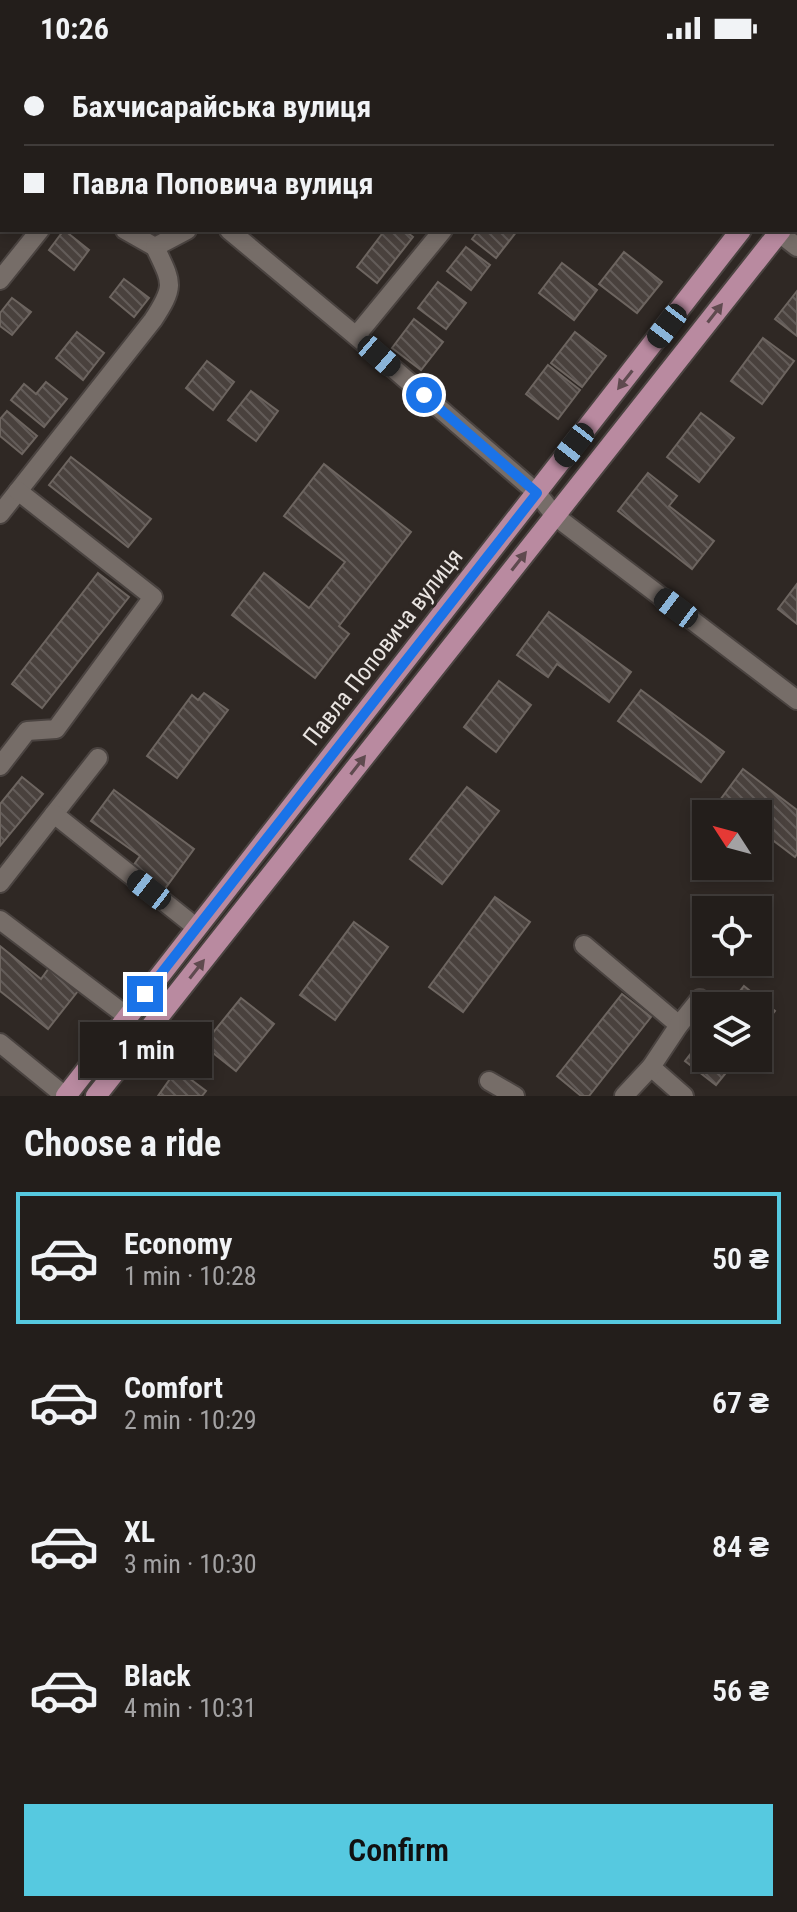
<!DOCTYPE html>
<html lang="en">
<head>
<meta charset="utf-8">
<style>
  :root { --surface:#231e1b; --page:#2f2b28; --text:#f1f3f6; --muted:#a3a2a3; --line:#403c3a; --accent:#56c9e0 }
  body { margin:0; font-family:"Roboto Condensed",sans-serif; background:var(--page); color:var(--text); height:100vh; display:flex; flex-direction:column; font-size:30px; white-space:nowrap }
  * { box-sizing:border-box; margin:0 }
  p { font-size:26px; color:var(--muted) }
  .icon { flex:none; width:44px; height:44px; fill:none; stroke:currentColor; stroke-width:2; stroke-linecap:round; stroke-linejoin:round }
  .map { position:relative; height:1040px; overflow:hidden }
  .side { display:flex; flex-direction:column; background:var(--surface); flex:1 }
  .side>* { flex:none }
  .hud { position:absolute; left:0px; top:0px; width:798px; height:176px; box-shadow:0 4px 12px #0003,0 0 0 2px var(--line); display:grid; align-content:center; height:176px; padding:0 24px; background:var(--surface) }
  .needle { width:52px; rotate:306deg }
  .tools { position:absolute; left:692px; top:744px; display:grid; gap:16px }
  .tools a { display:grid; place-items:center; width:80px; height:80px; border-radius:0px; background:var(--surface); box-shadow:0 4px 12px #0003,0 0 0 2px var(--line); font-size:40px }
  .end { position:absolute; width:36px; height:36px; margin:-18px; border:10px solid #1a73e8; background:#fff; box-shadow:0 0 0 4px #fff }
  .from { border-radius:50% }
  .bubble { position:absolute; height:56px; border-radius:0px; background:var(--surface); box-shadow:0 4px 12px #0003,0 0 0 2px var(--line); font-size:26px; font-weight:600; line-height:56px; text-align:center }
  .car { position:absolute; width:24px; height:48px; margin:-24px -12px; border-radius:10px; box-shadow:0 0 6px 2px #0007; background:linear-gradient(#222 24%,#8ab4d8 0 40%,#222 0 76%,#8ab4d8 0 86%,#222 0) }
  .hud b { display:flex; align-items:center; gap:28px; height:76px; font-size:30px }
  .hud b+b { border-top:2px solid var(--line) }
  .hud i { width:20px; height:20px; background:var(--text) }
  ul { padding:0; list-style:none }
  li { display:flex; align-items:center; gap:24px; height:132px; margin:0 16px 12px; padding:0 8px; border:4px solid transparent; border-radius:0px }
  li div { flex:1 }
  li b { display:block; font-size:30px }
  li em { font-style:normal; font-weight:600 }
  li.active { border-color:var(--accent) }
  li>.icon { width:72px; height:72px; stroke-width:1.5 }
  h2 { padding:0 24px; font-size:36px; line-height:96px }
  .button { display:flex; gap:16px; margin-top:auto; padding:16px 24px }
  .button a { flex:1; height:92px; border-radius:0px; background:var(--accent); color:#111; font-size:32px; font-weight:600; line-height:92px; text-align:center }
  .status { display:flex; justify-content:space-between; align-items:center; height:56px; padding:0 40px; background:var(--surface); direction:ltr }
  .status svg { height:22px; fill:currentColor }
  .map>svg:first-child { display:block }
</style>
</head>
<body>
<div class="status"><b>10:26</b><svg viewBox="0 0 49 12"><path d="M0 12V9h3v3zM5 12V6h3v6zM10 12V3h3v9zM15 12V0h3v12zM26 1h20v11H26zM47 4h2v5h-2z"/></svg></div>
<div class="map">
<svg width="797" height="1040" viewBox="0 0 797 1040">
  <defs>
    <pattern id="building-back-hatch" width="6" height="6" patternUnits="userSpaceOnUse" patternTransform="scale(2)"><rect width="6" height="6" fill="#49413d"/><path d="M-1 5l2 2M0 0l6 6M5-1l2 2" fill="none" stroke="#635c59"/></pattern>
  </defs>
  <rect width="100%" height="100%" fill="#2f2824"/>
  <!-- building -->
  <g fill="url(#building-back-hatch)" stroke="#6d6560" stroke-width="2">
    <polygon points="430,0 475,0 477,2 431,2"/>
    <polygon points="64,174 89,194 74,214 49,194"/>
    <polygon points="385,174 404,174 413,181 377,227 357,211"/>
    <polygon points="479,174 516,174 517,175 496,202 472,183"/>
    <polygon points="466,191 490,209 471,234 447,215"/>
    <polygon points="624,196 662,226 637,257 599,228"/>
    <polygon points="562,207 597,234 574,264 539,237"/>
    <polygon points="124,223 149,242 134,261 110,241"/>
    <polygon points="438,226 466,247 446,273 418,252"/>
    <polygon points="797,235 797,280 775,263"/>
    <polygon points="12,242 31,256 12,279 0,270 0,257"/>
    <polygon points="414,263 443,286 421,314 392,292"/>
    <polygon points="77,276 104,297 83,324 56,302"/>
    <polygon points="575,276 606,300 582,331 551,307"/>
    <polygon points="763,282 794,305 762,348 731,325"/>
    <polygon points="207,305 234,326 213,354 186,332"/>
    <polygon points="548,309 580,334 558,363 526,338"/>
    <polygon points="46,326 67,343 44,371 11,344 24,328 36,338"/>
    <polygon points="251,335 278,355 256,385 228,364"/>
    <polygon points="7,355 37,380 22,398 0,380 0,363"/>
    <polygon points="701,357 734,382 699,426 667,401"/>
    <polygon points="71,401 151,463 128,491 49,429"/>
    <polygon points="324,408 411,476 339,570 349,578 315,622 232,559 264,517 309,552 345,506 284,460"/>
    <polygon points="648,417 677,440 669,450 714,485 692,513 618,455"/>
    <polygon points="98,517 129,541 42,652 12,628"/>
    <polygon points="797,528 797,568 778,553"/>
    <polygon points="549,556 631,616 609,646 557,608 548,621 517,599"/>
    <polygon points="499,625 531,649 496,696 464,671"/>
    <polygon points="641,634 724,696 701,726 618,665"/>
    <polygon points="204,637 228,654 177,722 147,700 192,639 198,644"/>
    <polygon points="743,713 797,754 797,798 795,801 758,773 758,758 738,758 720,744"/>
    <polygon points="22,721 43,738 0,790 0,748"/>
    <polygon points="467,731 499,755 442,828 410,803"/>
    <polygon points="114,734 194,793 164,834 133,810 140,800 91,765"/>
    <polygon points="495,841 530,866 463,956 429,931"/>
    <polygon points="354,866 388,891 335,964 300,939"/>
    <polygon points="0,890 41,923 49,912 78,935 48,973 0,935"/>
    <polygon points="744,930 775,955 758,976 758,950 728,950"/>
    <polygon points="622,938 651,961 589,1040 581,1040 557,1020"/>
    <polygon points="241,942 274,968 236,1015 203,989"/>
    <polygon points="706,978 706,1002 738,1002 716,1029 685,1005"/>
    <polygon points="177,1013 206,1035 202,1040 158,1040"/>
  </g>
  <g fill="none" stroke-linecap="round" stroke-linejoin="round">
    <!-- minor casing -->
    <g stroke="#4a4340" stroke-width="22">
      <g id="minor">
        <polyline points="546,2 548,0"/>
        <polyline points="125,174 155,191"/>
        <polyline points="229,174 356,280 537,437 555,460 797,644"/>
        <polyline points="779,177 797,191"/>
        <polyline points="0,224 40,174"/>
        <polyline points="356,280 443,174"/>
        <path d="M0,458L153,264C176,229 172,227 155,191L187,174"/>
        <polyline points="0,710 27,675 56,673 153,541 18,435"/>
        <polyline points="54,758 98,702"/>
        <polyline points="0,827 54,758 197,872"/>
        <polyline points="0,864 128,961"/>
        <polyline points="584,889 679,969"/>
        <polyline points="0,987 65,1040"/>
        <polyline points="651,1011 684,1040"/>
        <polyline points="489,1025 515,1040"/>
        <polyline points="624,1040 651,1011 679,969 700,943"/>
      </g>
    </g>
    <!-- major casing -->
    <g stroke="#4a4340" stroke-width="24">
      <g id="major">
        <polyline points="796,103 797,102"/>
        <polyline points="796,154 797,153"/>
        <polyline points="66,1040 741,174"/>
        <polyline points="96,1040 781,174"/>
      </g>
    </g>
    <!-- minor -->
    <use href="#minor" stroke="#766d68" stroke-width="18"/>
    <!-- major -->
    <use href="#major" stroke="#b98aa0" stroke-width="20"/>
  </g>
  <!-- one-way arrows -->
  <defs><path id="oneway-solid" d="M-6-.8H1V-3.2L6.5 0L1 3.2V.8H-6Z" transform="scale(2)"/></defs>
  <g fill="#5f4a4f">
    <use href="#oneway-solid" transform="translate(715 257) rotate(-52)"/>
    <use href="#oneway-solid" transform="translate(625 324) rotate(128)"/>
    <use href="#oneway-solid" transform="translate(519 505) rotate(-52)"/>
    <use href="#oneway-solid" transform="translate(358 709) rotate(-52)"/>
    <use href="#oneway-solid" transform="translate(197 913) rotate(-52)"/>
  </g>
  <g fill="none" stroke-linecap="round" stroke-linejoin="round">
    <!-- route -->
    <polyline stroke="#1a73e8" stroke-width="10" points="145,938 537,437 424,339"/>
  </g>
  <g text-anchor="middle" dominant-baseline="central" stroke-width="6" stroke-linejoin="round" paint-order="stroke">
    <!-- street labels -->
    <g font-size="24" fill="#eae5e2" stroke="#2f2824">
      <text transform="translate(383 591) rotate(-52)">Павла Поповича вулиця</text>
    </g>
  </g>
</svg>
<div class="tools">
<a><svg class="needle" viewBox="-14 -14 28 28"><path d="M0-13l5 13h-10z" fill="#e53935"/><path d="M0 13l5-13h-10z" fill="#a3a2a3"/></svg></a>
<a><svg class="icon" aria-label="locate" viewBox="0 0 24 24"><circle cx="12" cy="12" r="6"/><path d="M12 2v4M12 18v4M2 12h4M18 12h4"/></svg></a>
<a><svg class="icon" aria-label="layers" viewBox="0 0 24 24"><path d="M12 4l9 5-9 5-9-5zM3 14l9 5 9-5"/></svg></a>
</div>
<i class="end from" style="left:424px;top:339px"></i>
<i class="end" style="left:145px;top:938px"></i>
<div class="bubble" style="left:80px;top:966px;width:132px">1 min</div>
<i class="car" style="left:667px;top:270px;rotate:217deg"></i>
<i class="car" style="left:379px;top:300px;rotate:131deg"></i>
<i class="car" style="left:574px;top:389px;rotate:218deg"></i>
<i class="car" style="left:676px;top:552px;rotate:307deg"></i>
<i class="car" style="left:149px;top:834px;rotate:308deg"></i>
<div class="hud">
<b><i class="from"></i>Бахчисарайська вулиця</b>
<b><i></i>Павла Поповича вулиця</b>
</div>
</div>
<section class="side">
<h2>Choose a ride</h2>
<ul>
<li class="active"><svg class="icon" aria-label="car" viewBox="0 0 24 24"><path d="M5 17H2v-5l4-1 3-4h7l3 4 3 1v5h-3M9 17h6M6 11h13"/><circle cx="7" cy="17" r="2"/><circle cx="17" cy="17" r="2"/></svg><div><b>Economy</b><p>1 min · 10:28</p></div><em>50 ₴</em></li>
<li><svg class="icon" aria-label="car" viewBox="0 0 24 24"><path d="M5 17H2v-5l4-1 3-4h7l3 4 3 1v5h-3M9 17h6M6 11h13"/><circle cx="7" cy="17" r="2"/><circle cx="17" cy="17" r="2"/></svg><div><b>Comfort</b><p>2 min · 10:29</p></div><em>67 ₴</em></li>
<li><svg class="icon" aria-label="car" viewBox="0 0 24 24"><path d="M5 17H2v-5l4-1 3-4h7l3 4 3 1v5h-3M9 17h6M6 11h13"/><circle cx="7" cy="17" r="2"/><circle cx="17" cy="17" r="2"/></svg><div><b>XL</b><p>3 min · 10:30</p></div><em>84 ₴</em></li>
<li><svg class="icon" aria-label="car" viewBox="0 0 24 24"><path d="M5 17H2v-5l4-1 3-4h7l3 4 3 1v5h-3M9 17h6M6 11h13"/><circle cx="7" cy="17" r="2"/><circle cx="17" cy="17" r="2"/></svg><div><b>Black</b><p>4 min · 10:31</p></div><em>56 ₴</em></li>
</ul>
<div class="button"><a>Confirm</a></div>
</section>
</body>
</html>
